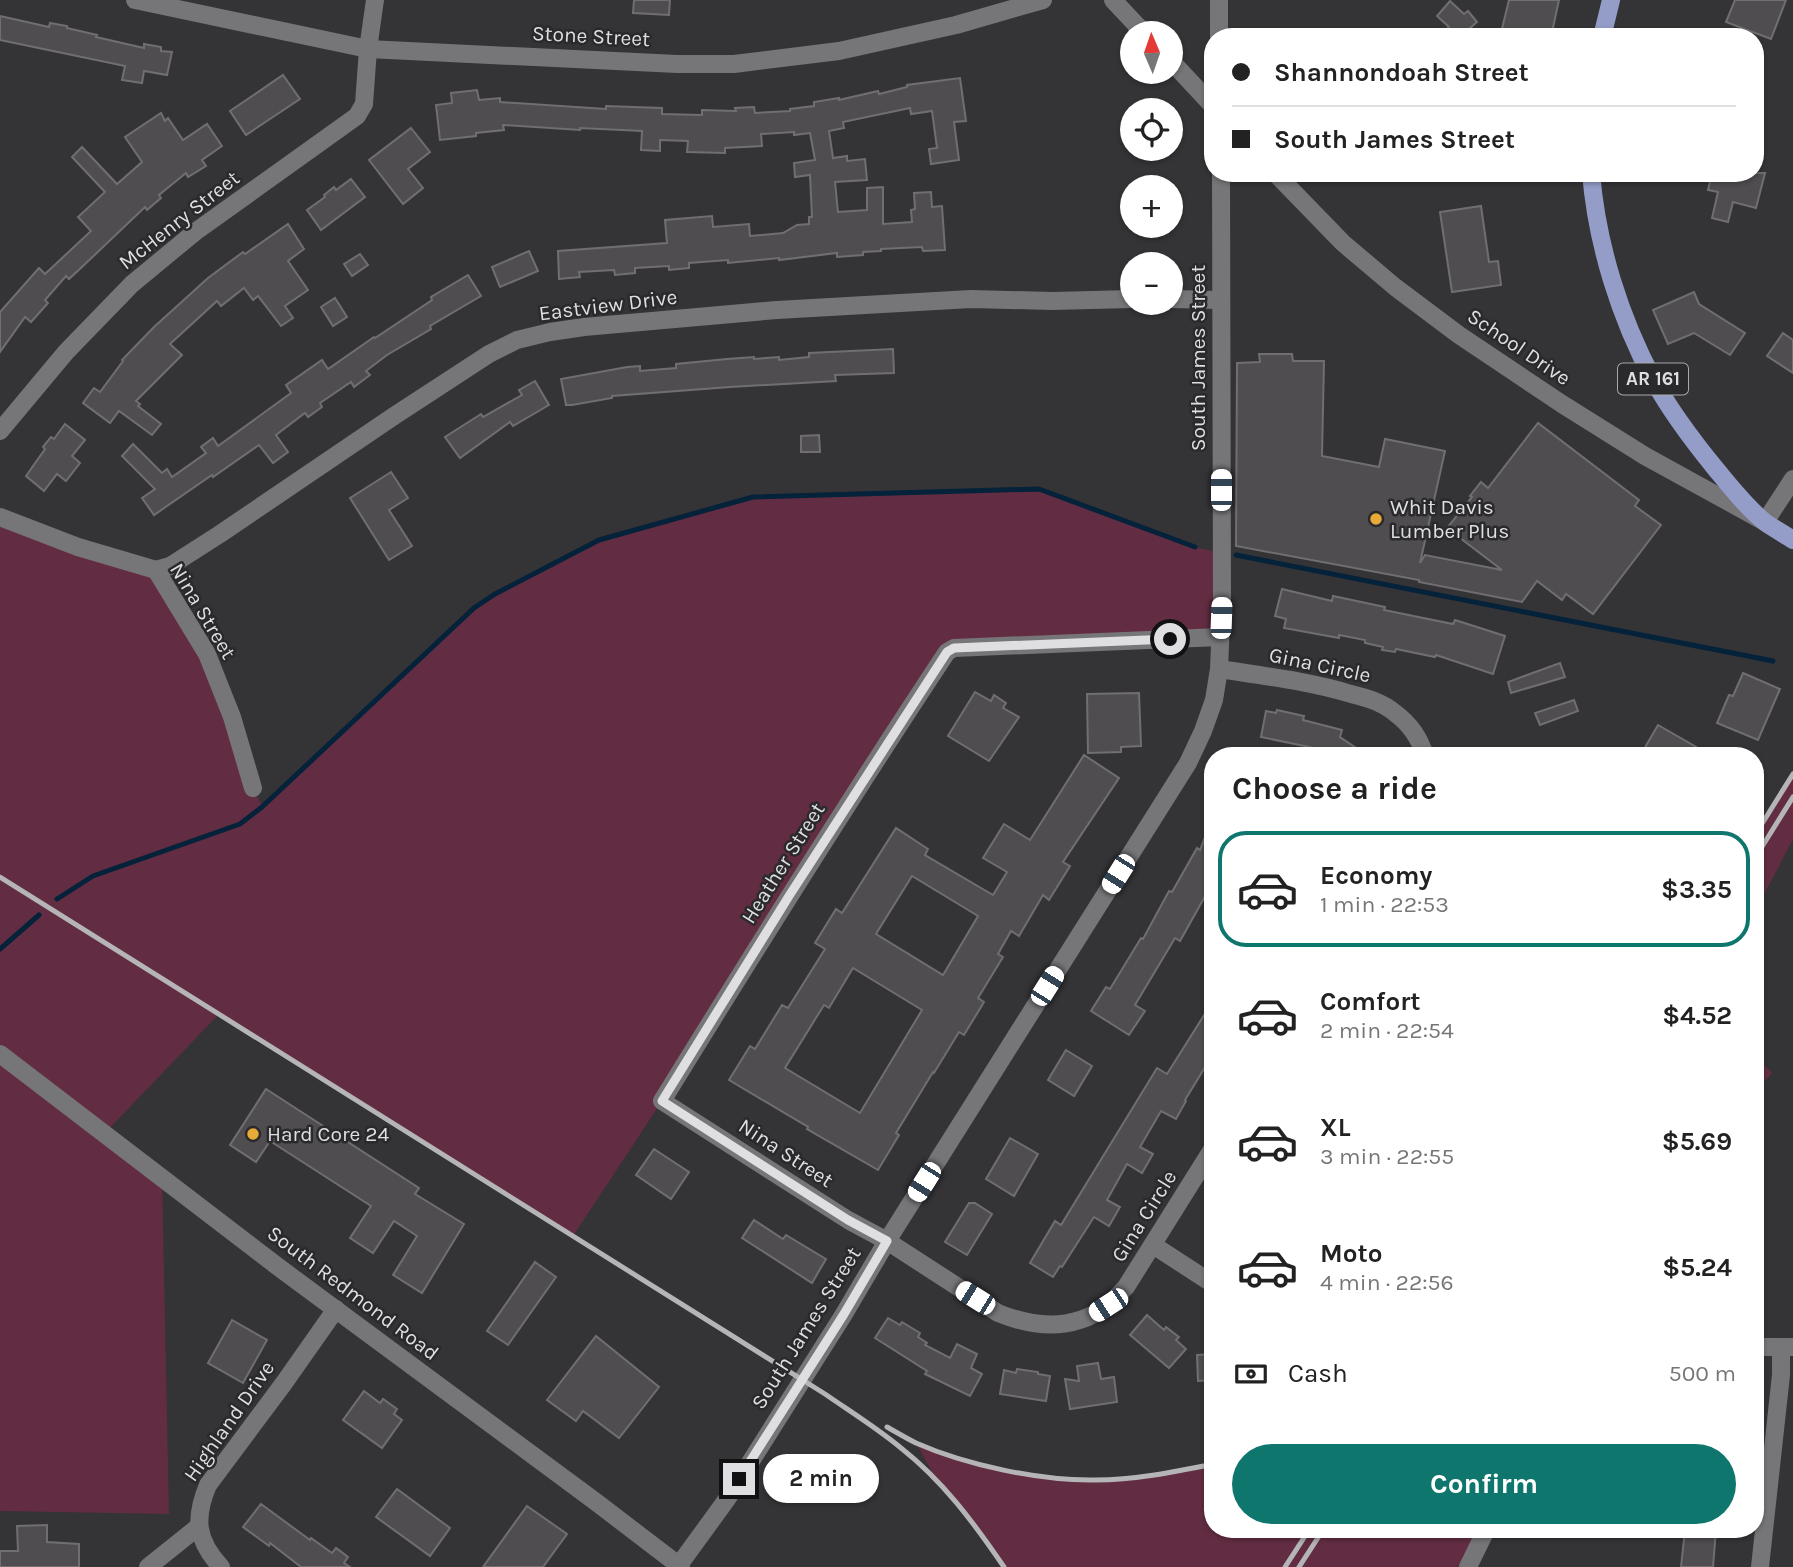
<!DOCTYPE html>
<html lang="en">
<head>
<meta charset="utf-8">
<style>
  :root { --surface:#fff; --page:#f2f2f2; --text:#222; --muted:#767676; --line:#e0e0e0; --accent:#0f766e }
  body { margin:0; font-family:Karla,sans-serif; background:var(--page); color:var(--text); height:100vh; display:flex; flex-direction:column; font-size:26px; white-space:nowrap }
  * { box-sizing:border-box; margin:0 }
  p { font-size:23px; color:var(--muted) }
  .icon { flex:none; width:38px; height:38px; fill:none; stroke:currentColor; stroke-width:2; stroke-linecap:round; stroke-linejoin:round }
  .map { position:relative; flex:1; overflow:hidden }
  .side { position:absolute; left:1204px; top:747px; width:560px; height:791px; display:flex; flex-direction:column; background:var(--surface); border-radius:28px; box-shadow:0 2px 5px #0004 }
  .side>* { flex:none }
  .top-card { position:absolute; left:1204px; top:28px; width:560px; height:154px; border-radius:28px; box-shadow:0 2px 5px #0004; display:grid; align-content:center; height:154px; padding:0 28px; background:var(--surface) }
  .needle { width:46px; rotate:358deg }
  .controls { position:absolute; left:1120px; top:21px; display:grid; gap:14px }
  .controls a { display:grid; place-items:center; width:63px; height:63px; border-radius:50%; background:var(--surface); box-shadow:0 2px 5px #0004; font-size:35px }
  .end { position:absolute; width:32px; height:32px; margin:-16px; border:9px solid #dfdfe1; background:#111; box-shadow:0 0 0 4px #111 }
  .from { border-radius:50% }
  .bubble { position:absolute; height:49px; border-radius:24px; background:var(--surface); box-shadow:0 2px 5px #0004; font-size:23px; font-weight:700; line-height:49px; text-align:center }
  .car { position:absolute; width:21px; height:42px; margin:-21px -10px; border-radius:9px; box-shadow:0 0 5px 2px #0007; background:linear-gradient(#fff 24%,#345 0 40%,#fff 0 76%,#345 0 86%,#fff 0) }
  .top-card b { display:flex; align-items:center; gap:24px; height:66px; font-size:26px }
  .top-card b+b { border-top:2px solid var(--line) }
  .top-card i { width:18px; height:18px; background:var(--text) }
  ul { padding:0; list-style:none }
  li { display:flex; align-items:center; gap:21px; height:116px; margin:0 14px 10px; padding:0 14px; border:4px solid transparent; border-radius:28px }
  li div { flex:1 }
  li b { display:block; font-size:26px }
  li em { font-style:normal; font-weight:700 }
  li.current { border-color:var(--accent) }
  li>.icon { width:63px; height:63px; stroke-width:1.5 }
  h2 { padding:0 28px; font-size:32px; line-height:84px }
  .pay { display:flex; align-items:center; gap:18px; height:77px; padding:0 28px; font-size:26px }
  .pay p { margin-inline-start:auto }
  .button { display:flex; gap:14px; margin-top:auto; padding:14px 28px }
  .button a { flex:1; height:80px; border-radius:42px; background:var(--accent); color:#fff; font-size:28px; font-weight:700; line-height:80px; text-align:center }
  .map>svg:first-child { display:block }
</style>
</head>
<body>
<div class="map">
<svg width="1793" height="1567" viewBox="0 0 1793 1567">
  <rect width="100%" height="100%" fill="#343336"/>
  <!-- green -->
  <g fill="#622d42">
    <polygon points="1039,489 1193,547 1222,553 1220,637 955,648 662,1101 573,1236 219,1014 104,1134 162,1177 169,1514 0,1511 0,515 156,570 226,700 253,788 262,806 474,608 495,594 599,540 753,497"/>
    <polygon points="1793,777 1793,839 1755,912 1755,836"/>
    <polygon points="1755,1056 1772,1073 1755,1092"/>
    <polygon points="916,1443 959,1458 1003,1469 1048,1477 1093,1480 1172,1473 1213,1462 1213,1530 1486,1530 1468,1567 1003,1567 936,1479"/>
  </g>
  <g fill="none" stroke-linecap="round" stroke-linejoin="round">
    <!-- stream -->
    <g stroke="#04223a" stroke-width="5">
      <polyline points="1236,555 1773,661"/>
      <polyline points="57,899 93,876 240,824 262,807 474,608 495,594 599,540 753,497 1039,489 1195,547"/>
      <polyline points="0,949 39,915"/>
    </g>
  </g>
  <!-- building -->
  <g fill="#504d50" stroke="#716e71" stroke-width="2" fill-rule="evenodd">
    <polygon points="634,0 670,0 669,15 633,13"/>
    <polygon points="1509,0 1559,0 1551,37 1500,37"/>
    <polygon points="1735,0 1786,0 1771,39 1726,22"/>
    <polygon points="1450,1 1464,14 1468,11 1477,22 1469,29 1475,37 1437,37 1449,27 1437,16"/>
    <polygon points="0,16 49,27 50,23 67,26 67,28 97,35 96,37 144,48 144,44 161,47 161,51 172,52 167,75 144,71 142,83 122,80 125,66 0,40"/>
    <polygon points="283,75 300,99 246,135 230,111"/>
    <polygon points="960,78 966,121 954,122 959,160 931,164 929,149 937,148 932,111 911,114 910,108 843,122 844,128 829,131 833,158 847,156 847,161 865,159 867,180 835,182 838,212 867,210 867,188 883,187 883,224 912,222 911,210 915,209 914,193 931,192 932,207 942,206 945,250 923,251 922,247 881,249 881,251 863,252 863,255 837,257 837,253 779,260 779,258 728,263 728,260 689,263 689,268 669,270 669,266 635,268 635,273 615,275 614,270 579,272 580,277 559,279 558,251 667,243 665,220 712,216 713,227 749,224 750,236 783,233 797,225 809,224 809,217 812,217 810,175 795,177 794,163 815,160 810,133 794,135 794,132 761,134 762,146 725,148 725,153 687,152 688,141 660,140 660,151 641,150 642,131 580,128 580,130 503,125 504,130 476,133 476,136 440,140 436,105 452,103 451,93 477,90 479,100 500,98 500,102 606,109 606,106 662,108 662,114 702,115 702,110 736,111 735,108 754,107 755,113 790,111 790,109 814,106 814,102 839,98 839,100 878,91 879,94 907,87 907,85"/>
    <polygon points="161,113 165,121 168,118 183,140 207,124 222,146 202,160 206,166 188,177 186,173 159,195 161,198 147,210 145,207 83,266 69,279 66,276 45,300 48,303 31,322 25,317 0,352 0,312 39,268 45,274 91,231 78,217 105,192 72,157 82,147 117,184 142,162 125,137"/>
    <polygon points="411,128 430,152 408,169 423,188 403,204 369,160"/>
    <polygon points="1712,173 1765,173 1756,208 1733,202 1728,222 1712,218 1718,192 1708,190"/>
    <polygon points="351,179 365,197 321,230 307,210 325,197 324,195 334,187 336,190"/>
    <polygon points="1481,206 1489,262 1498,261 1501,285 1452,292 1440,212"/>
    <polygon points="288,224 304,249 288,261 308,290 285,306 293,318 281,326 258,296 253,300 244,288 221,306 217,301 170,344 182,355 136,401 140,404 138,406 161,424 152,435 119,411 110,423 83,403 94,388 100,392 123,361 122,360 154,327 208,278 243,252 245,254"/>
    <polygon points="529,251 538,271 500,287 492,267"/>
    <polygon points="360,254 368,265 352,276 344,264"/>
    <polygon points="468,275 481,296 430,326 431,329 387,355 366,371 370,375 354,387 351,382 320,403 322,407 308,417 305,413 276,435 288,452 273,463 259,445 213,477 212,475 154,515 142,498 155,489 122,456 133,444 162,473 167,469 172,477 206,453 201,447 213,438 218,446 291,393 286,385 322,360 328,369 374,337 375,338 432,300 431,297"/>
    <polygon points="1694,292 1699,304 1745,333 1730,355 1694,333 1668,344 1653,310"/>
    <polygon points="335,298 347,317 333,326 321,307"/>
    <polygon points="1783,333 1793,340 1793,373 1767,356"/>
    <polygon points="893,349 894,373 835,375 836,381 730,387 612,396 612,398 572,405 566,405 561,379 627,367 640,366 640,371 676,368 676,364 727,359 754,357 754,359 779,357 779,360 809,357 809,353"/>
    <polygon points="1259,354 1292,354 1293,361 1324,361 1322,456 1379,467 1385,439 1445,451 1420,563 1425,555 1502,570 1447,528 1472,497 1470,496 1481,482 1488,488 1538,423 1639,500 1635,506 1661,525 1593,614 1566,594 1562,600 1537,581 1522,602 1419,582 1419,580 1236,546 1237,363 1260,362"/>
    <polygon points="535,381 549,405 513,426 510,422 460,458 445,437 481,414 483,417 522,395 519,390"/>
    <polygon points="65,424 85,440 72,456 80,463 66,481 57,474 44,491 26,476 45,449 43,447 51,437 54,439"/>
    <polygon points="819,435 820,452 801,452 801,436"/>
    <polygon points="391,472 408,498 389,510 412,546 389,560 350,498"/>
    <polygon points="1282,589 1332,601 1333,596 1385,607 1384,610 1453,624 1455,620 1505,636 1493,674 1436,655 1435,657 1396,649 1395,652 1382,650 1383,647 1365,643 1365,640 1339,635 1339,638 1284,628 1286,619 1275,616"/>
    <polygon points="1560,663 1565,677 1511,693 1508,682"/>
    <polygon points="1743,673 1780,689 1758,740 1717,723 1729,695 1733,696"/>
    <polygon points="975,692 991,701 994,695 1006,703 1003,708 1019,717 989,761 948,736"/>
    <polygon points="1139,693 1141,746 1121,747 1121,752 1088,753 1087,694"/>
    <polygon points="1574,700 1578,711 1540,725 1535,713"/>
    <polygon points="1277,710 1304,716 1303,720 1342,730 1340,737 1368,756 1317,756 1319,749 1261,737 1266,711 1276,713"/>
    <polygon points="1658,725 1712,756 1640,756"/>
    <path d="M1084,755L1119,778L1063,862L1070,866L1049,900L1043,895L1019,936L1011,931L998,954L1003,957L978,998L984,1002L964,1035L959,1032L934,1073L933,1072L896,1133L899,1135L878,1170L807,1129L808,1127L729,1080L750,1046L755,1049L782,1005L788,1008L825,949L815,943L836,909L842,913L896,828L928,849L925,855L993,895L1007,872L983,858L1004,824L1030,840ZM912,876L978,916L943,975L876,934ZM853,968L922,1010L860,1113L785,1068L824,1005L829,1008Z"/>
    <polygon points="1212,819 1213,882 1180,941 1175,938 1135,1005 1145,1011 1129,1035 1091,1011 1106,987 1110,989 1141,938 1143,939 1169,891 1172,892 1197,848 1200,850"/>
    <polygon points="1213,1001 1213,1068 1207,1064 1185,1100 1186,1101 1176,1119 1161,1111 1140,1147 1153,1154 1142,1173 1127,1164 1107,1200 1120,1207 1109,1226 1094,1217 1062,1267 1060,1266 1053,1277 1030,1263 1055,1221 1061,1225 1157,1068 1167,1074"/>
    <polygon points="1066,1050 1092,1066 1074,1096 1048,1080"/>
    <polygon points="266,1089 419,1188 415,1194 464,1224 422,1293 393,1275 417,1236 394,1221 373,1253 350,1238 371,1206 270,1141 256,1162 230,1145"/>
    <polygon points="1010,1138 1038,1154 1014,1196 986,1179"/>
    <polygon points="654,1149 689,1172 671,1199 636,1175"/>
    <polygon points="969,1203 975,1203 992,1214 967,1255 945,1242"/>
    <polygon points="754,1220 783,1239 786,1235 826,1259 812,1283 742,1238"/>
    <polygon points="535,1262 556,1277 508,1345 487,1331"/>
    <polygon points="1147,1315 1164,1330 1166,1327 1179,1337 1176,1340 1186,1349 1169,1368 1130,1335"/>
    <polygon points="888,1318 900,1325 902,1322 920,1333 918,1337 927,1343 925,1345 950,1358 957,1344 977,1354 971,1368 982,1374 970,1396 925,1374 927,1371 875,1338"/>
    <polygon points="232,1320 267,1340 243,1383 208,1363"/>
    <polygon points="596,1336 659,1387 619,1438 583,1411 576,1421 547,1400"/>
    <polygon points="1213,1354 1213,1380 1198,1381 1197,1355"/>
    <polygon points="1098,1363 1101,1379 1114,1377 1117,1402 1070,1409 1065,1379 1079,1381 1077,1366"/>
    <polygon points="1017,1369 1038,1372 1038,1374 1050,1376 1046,1401 1000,1394 1004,1370 1016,1373"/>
    <polygon points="364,1391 380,1403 383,1399 397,1409 394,1414 402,1420 382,1448 343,1420"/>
    <polygon points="397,1489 450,1528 430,1556 376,1517"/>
    <polygon points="261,1504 310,1540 311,1538 332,1553 336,1548 348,1557 344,1563 350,1567 301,1567 270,1543 269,1546 243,1527"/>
    <polygon points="527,1506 567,1534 543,1567 483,1567"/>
    <polygon points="47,1525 47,1542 79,1544 79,1567 0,1567 0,1551 18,1551 17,1526"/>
    <polygon points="1685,1530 1716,1530 1713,1567 1681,1567"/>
  </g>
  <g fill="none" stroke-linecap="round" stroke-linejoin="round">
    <!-- minor -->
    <g stroke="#767578" stroke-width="18">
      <polyline points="135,0 368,49 677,64 734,64 839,51 956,25 1043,0"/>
      <polyline points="1113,0 1144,33"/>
      <polyline points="1219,0 1219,37"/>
      <polyline points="1171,61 1213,106"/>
      <polyline points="1275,173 1343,243 1395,287 1459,335 1562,404 1645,456 1765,522 1793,479"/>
      <polyline points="1171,299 1221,300"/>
      <polyline points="0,431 66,352 132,284 195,232 357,116 364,104 368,49 375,0"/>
      <polyline points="0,517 78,547 156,570 207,654 232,717 253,788"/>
      <polyline points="156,570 170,566 220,534 394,416 489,354 517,340 550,332 584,327 777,310 971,299 1052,301 1132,299"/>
      <path d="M1219,669C1264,676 1308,681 1351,694C1367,698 1382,702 1395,713C1410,724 1420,739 1425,756"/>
      <polyline points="0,1054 277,1266 596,1502 681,1567"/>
      <path d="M1213,1148L1126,1287C1120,1293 1114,1301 1107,1306C1073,1331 1035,1328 998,1313L887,1241L848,1220L662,1101C755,950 849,800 947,652L954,648L1220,637"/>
      <polyline points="1153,1245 1213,1284"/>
      <polyline points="1755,1347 1793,1347"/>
      <polyline points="679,1565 727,1499 844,1314 887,1241 1188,763 1203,731 1214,700 1219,669 1222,598 1221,173"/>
      <polyline points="148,1567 198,1527"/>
      <path d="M221,1567C196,1540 194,1518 208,1485L284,1383L336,1309"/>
      <polyline points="1468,1567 1486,1530"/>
      <polyline points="1760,1567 1781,1375 1781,1347"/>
    </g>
    <!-- major -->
    <g stroke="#949dc7" stroke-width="18">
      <polyline points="1602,37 1611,0"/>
      <path d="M1591,173C1597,245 1620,318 1654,381C1671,412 1693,441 1715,468C1731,487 1747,508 1766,523C1775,529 1784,534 1793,540"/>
    </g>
    <!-- rail -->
    <g stroke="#b5b5b7" stroke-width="5">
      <polyline points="1755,835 1793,774"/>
      <polyline points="1755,858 1793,797"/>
      <path d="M0,877L825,1394C851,1412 877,1428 901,1448C943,1481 974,1523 1004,1567"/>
      <path d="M887,1427C896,1432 906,1438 916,1443C966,1465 1040,1481 1095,1480C1135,1480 1174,1472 1213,1464"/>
      <polyline points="1285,1567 1309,1530"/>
      <polyline points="1299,1567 1323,1530"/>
    </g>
  </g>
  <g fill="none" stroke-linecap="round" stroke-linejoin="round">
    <!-- route -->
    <polyline stroke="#dfdfe1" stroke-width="9" points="739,1479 844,1314 887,1241 848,1220 662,1101 789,896 947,652 954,648 1170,639"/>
  </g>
  <!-- markers -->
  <g fill="#e8ab37" stroke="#2a292c" stroke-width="2.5">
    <circle cx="1376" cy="519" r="7"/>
    <circle cx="253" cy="1134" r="7"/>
  </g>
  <g text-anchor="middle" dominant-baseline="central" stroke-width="5" stroke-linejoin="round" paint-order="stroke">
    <!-- shield labels -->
    <rect fill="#2a292c" stroke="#a9a8ab" stroke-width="2" x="1618" y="363.5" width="70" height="31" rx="5"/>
    <g font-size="19" font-weight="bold" fill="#dfdfe1">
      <text x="1653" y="379">AR 161</text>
    </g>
    <!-- street labels -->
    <g font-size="21" fill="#dfdfe1" stroke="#2a292c">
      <text transform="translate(591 36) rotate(3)">Stone Street</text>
      <text transform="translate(179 220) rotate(-38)">McHenry Street</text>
      <text transform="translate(608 305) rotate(-7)">Eastview Drive</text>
      <text transform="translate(1519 347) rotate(34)">School Drive</text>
      <text transform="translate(1198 358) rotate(-90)">South James Street</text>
      <text transform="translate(203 611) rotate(59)">Nina Street</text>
      <text transform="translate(1320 665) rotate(12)">Gina Circle</text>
      <text transform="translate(783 863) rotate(-58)">Heather Street</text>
      <text transform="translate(786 1153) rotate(33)">Nina Street</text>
      <text transform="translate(1144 1216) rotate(-58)">Gina Circle</text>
      <text transform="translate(353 1293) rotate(37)">South Redmond Road</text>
      <text transform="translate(806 1328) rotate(-58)">South James Street</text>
      <text transform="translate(229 1421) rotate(-55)">Highland Drive</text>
    </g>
    <!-- poi labels -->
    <g font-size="21" fill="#dfdfe1" stroke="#2a292c" text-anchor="start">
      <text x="1390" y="507">Whit Davis<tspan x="1390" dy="24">Lumber Plus</tspan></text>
      <text x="267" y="1134">Hard Core 24</text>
    </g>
  </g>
</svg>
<div class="controls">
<a><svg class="needle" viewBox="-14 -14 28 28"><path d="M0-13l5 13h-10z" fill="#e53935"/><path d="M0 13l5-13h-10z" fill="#767676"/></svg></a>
<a><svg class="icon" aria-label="locate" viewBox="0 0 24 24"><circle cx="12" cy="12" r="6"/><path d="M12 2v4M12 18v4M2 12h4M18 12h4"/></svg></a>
<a>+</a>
<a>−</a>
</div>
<i class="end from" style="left:1170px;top:639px"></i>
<i class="end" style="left:739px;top:1479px"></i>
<div class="bubble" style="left:763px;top:1454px;width:116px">2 min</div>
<i class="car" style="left:1221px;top:490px;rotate:0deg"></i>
<i class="car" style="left:1221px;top:618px;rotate:2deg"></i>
<i class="car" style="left:1118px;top:874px;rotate:212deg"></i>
<i class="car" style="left:1047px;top:986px;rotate:32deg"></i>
<i class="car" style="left:924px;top:1182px;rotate:212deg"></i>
<i class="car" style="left:975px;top:1298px;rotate:302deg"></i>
<i class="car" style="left:1108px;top:1305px;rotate:237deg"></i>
<div class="top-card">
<b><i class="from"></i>Shannondoah Street</b>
<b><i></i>South James Street</b>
</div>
<section class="side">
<h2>Choose a ride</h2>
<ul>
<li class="current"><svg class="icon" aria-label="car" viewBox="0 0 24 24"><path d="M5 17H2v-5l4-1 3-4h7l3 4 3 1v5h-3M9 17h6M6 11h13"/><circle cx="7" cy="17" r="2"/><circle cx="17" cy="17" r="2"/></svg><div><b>Economy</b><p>1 min · 22:53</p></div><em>$3.35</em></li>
<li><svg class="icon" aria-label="car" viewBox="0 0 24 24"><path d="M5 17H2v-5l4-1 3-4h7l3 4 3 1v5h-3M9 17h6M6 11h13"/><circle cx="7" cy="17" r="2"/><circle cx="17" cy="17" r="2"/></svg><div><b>Comfort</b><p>2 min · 22:54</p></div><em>$4.52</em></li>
<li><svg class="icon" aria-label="car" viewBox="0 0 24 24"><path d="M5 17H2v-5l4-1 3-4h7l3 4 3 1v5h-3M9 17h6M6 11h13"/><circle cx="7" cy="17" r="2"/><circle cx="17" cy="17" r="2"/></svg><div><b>XL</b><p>3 min · 22:55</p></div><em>$5.69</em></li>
<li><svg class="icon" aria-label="car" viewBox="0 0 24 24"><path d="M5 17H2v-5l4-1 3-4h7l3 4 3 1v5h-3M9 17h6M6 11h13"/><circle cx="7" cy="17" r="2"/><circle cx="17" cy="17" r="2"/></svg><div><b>Moto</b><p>4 min · 22:56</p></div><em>$5.24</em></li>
</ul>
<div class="pay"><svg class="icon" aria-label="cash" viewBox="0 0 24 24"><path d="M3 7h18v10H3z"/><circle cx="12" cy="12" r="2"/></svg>Cash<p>500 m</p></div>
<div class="button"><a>Confirm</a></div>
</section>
</div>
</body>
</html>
